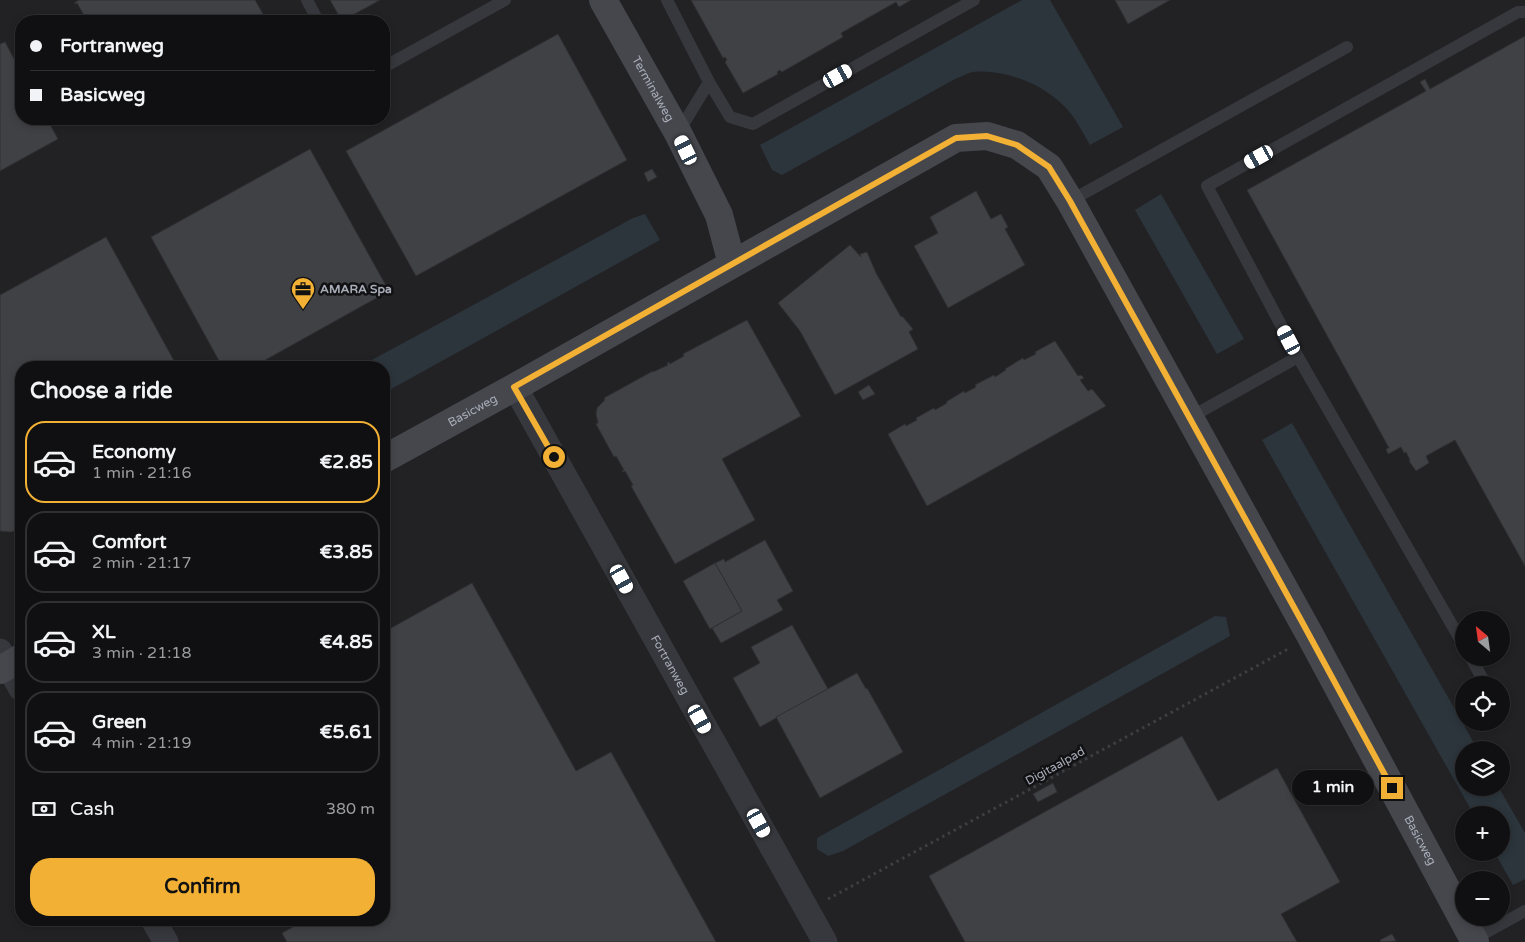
<!DOCTYPE html>
<html lang="en">
<head>
<meta charset="utf-8">
<style>
  :root { --surface:#101012; --page:#1e1e20; --text:#f1f3f6; --muted:#9c9d9f; --line:#303032; --accent:#f2b134 }
  body { margin:0; font-family:"Varela Round",sans-serif; background:var(--page); color:var(--text); height:100vh; display:flex; flex-direction:column; font-size:19px; white-space:nowrap }
  * { box-sizing:border-box; margin:0 }
  p { font-size:16px; color:var(--muted) }
  .icon { flex:none; width:28px; height:28px; fill:none; stroke:currentColor; stroke-width:2; stroke-linecap:round; stroke-linejoin:round }
  .map { position:relative; flex:1; overflow:hidden }
  .details { position:absolute; left:15px; top:361px; width:375px; height:565px; display:flex; flex-direction:column; background:var(--surface); border-radius:20px; box-shadow:0 2px 8px #0003,0 0 0 1px var(--line) }
  .details>* { flex:none }
  .top-card { position:absolute; left:15px; top:15px; width:375px; height:110px; border-radius:20px; box-shadow:0 2px 8px #0003,0 0 0 1px var(--line); display:grid; align-content:center; height:110px; padding:0 15px; background:var(--surface) }
  .needle { width:32px; rotate:331deg }
  .controls { position:absolute; left:1455px; top:611px; display:grid; gap:10px }
  .controls a { display:grid; place-items:center; width:55px; height:55px; border-radius:50%; background:var(--surface); box-shadow:0 2px 8px #0003,0 0 0 1px var(--line); font-size:25px }
  .end { position:absolute; width:22px; height:22px; margin:-11px; border:6px solid #f2b134; background:#111; box-shadow:0 0 0 2px #111 }
  .from { border-radius:50% }
  .bubble { position:absolute; height:35px; border-radius:18px; background:var(--surface); box-shadow:0 2px 8px #0003,0 0 0 1px var(--line); font-size:16px; font-weight:700; line-height:35px; text-align:center }
  .car { position:absolute; width:15px; height:30px; margin:-15px -8px; border-radius:6px; box-shadow:0 0 4px 1px #0007; background:linear-gradient(#fff 24%,#345 0 40%,#fff 0 76%,#345 0 86%,#fff 0) }
  .top-card b { display:flex; align-items:center; gap:18px; height:48px; font-size:19px }
  .top-card b+b { border-top:1px solid var(--line) }
  .top-card i { width:12px; height:12px; background:var(--text) }
  ul { padding:0; list-style:none }
  li { display:flex; align-items:center; gap:15px; height:82px; margin:0 10px 8px; padding:0 5px; border:2px solid var(--line); border-radius:20px }
  li div { flex:1 }
  li b { display:block; font-size:19px }
  li em { font-style:normal; font-weight:700 }
  li.active { border-color:var(--accent) }
  li>.icon { width:45px; height:45px; stroke-width:1.5 }
  h2 { padding:0 15px; font-size:22px; line-height:60px }
  .pay { display:flex; align-items:center; gap:12px; height:55px; padding:0 15px; font-size:19px }
  .pay p { margin-inline-start:auto }
  .primary-button { display:flex; gap:10px; margin-top:auto; padding:10px 15px }
  .primary-button a { flex:1; height:58px; border-radius:20px; background:var(--accent); color:#111; font-size:20px; font-weight:700; line-height:58px; text-align:center }
  .map>svg:first-child { display:block }
</style>
</head>
<body>
<div class="map">
<svg width="1525" height="942" viewBox="0 0 1525 942">
  <rect width="100%" height="100%" fill="#161618"/>
  <!-- built -->
  <path fill="#222225" fill-rule="evenodd" d="M0,0H1525V942H0ZM21,21H384V119H21ZM21,368H384V920H21ZM1464,620H1501V658H1464ZM1464,685H1501V722H1464ZM1464,750H1501V788H1464ZM1464,815H1501V852H1464ZM1464,880H1501V918H1464Z"/>
  <!-- water -->
  <g fill="#2c353c">
    <path d="M1022,0H1050L1123,127L1090,145C1082,131 1074,115 1062,104C1040,83 1004,69 973,72C967,73 961,77 955,79L782,175L772,170L760,145Z"/>
    <polygon points="1161,194 1244,339 1217,354 1135,210"/>
    <polygon points="645,214 660,240 384,393 384,368 359,367 633,218"/>
    <polygon points="1292,423 1478,750 1464,750 1464,788 1499,788 1525,833 1525,879 1513,885 1495,853 1501,852 1501,815 1474,815 1262,440"/>
    <polygon points="1215,616 1226,617 1230,636 843,851 828,856 817,849 817,838"/>
  </g>
  <!-- building -->
  <g fill="#404145" stroke="#303034">
    <polygon points="79,0 255,0 267,21 87,21 77,3 75,4 74,3"/>
    <polygon points="330,0 380,0 342,21"/>
    <polygon points="691,0 911,0 899,7 896,2 841,33 843,37 782,72 780,70 777,72 778,74 743,93 725,62 727,60 725,57 723,58"/>
    <polygon points="1115,0 1170,0 1128,24"/>
    <polygon points="558,34 627,160 416,276 346,151"/>
    <polygon points="1525,36 1525,566 1455,440 1426,456 1429,463 1416,471 1409,461 1410,460 1406,452 1404,453 1401,447 1388,454 1386,449 1389,448 1247,190 1426,91 1420,82 1425,79 1430,89"/>
    <polygon points="5,42 21,72 21,119 47,119 58,139 0,171 0,44"/>
    <polygon points="310,149 389,291 251,368 223,368 151,237"/>
    <polygon points="652,169 657,177 648,182 644,173"/>
    <polygon points="976,191 991,219 1001,214 1008,227 1005,229 1025,265 948,308 914,246 938,233 930,217"/>
    <polygon points="106,237 178,368 21,368 21,530 10,532 0,531 0,295"/>
    <polygon points="850,245 861,257 860,254 867,252 876,273 901,317 902,316 913,329 909,332 918,349 835,395 800,331 778,303"/>
    <polygon points="747,320 801,416 722,459 755,520 675,564 631,486 633,485 625,471 623,472 622,471 624,470 616,456 614,457 596,424 598,423 596,414 597,408 605,400 604,398 653,371 653,372 668,365 667,363 669,362 670,364 684,356 683,354"/>
    <polygon points="1055,341 1078,376 1081,375 1084,378 1080,380 1088,391 1092,389 1106,406 927,506 888,434 905,424 906,426 917,420 916,418 934,408 935,410 947,403 946,402 964,391 965,393 976,387 975,385 994,375 995,377 1006,370 1005,369 1023,358 1024,360 1036,354 1035,352"/>
    <polygon points="869,385 875,394 863,400 858,392"/>
    <polygon points="765,540 793,591 777,600 783,610 721,643 712,628 742,611 715,563 724,559 725,562"/>
    <polygon points="715,563 742,611 710,629 683,581"/>
    <polygon points="472,583 576,771 611,752 716,942 287,942 282,933 306,920 384,920 384,632"/>
    <polygon points="792,625 828,689 760,727 733,678 760,663 751,647"/>
    <polygon points="857,673 866,689 867,688 903,752 820,798 776,717"/>
    <polygon points="1182,736 1218,801 1277,768 1340,882 1281,914 1297,942 965,942 929,876"/>
    <polygon points="1053,783 1057,792 1038,802 1033,794"/>
    <polygon points="1392,934 1396,941 1381,942 1380,940"/>
  </g>
  <g fill="none" stroke-linecap="round" stroke-linejoin="round">
    <!-- path -->
    <polyline stroke="#3d3f44" stroke-width="3" stroke-dasharray="2.5 4" stroke-linecap="butt" points="828,899 1288,649"/>
    <!-- lane -->
    <g stroke="#37383d" stroke-width="12">
      <polyline points="307,0 318,21"/>
      <polyline points="667,0 709,82 678,133"/>
      <polyline points="384,67 505,0"/>
      <polyline points="709,82 730,117 753,124 974,0"/>
      <polyline points="1070,201 1347,47"/>
      <polyline points="1189,418 1298,357"/>
      <polyline points="1464,646 1298,357 1207,186 1518,12 1525,12"/>
      <polyline points="1471,658 1486,685"/>
      <polyline points="1501,711 1502,712"/>
      <polyline points="1474,939 1525,911"/>
    </g>
    <!-- street -->
    <g stroke="#37383d" stroke-width="25">
      <path id="s1" d="M515,387L825,942"/>
      <polyline points="0,651 21,689"/>
      <polyline points="153,920 166,942"/>
    </g>
    <!-- secondary -->
    <g stroke="#45474d" stroke-width="28">
      <path id="s2" d="M603,0L678,133L719,215L732,264"/>
      <path id="s3" d="M384,459L515,387L956,138L987,136L1017,145L1049,167L1070,201L1311,637L1475,942"/>
      <polyline points="0,670 21,658"/>
    </g>
  </g>
  <g fill="none" stroke-linecap="round" stroke-linejoin="round">
    <!-- route -->
    <polyline stroke="#f2b134" stroke-width="6" points="554,457 514,387 956,138 987,136 1017,145 1049,167 1070,201 1301,620 1392,788"/>
  </g>
  <!-- icons -->
  <defs>
    <g id="office-pin" transform="scale(1.25)"><path d="M0 17L-7.5 6A9.5 9.5 0 1 1 7.5 6Z" fill="#f2b134" stroke="#111113"/><path d="M-6-3h4V-5.5h4V-3h4V5H-6ZM-1-4.5V-3h2v-1.5ZM-6 0V1H6V0Z" fill="#111"/></g>
  </defs>
  <g fill-rule="evenodd">
    <use href="#office-pin" x="303" y="289"/>
  </g>
  <g text-anchor="middle" dominant-baseline="central" stroke-width="5" stroke-linejoin="round" paint-order="stroke">
    <!-- street labels -->
    <g font-size="12" fill="#a8adb8" stroke="#111113">
      <text stroke="none"><textPath href="#s2" startOffset="102">Terminalweg</textPath></text>
      <text stroke="none"><textPath href="#s3" startOffset="101">Basicweg</textPath></text>
      <text stroke="none"><textPath href="#s1" startOffset="318">Fortranweg</textPath></text>
      <text transform="translate(1055 766) rotate(-29)">Digitaalpad</text>
      <text stroke="none"><textPath href="#s3" startOffset="1526">Basicweg</textPath></text>
    </g>
    <!-- poi labels -->
    <g font-size="12" font-weight="bold" fill="#a8adb8" stroke="#111113" text-anchor="start">
      <text x="320" y="289">AMARA Spa</text>
    </g>
  </g>
</svg>
<div class="controls">
<a><svg class="needle" viewBox="-14 -14 28 28"><path d="M0-13l5 13h-10z" fill="#e53935"/><path d="M0 13l5-13h-10z" fill="#9c9d9f"/></svg></a>
<a><svg class="icon" aria-label="locate" viewBox="0 0 24 24"><circle cx="12" cy="12" r="6"/><path d="M12 2v4M12 18v4M2 12h4M18 12h4"/></svg></a>
<a><svg class="icon" aria-label="layers" viewBox="0 0 24 24"><path d="M12 4l9 5-9 5-9-5zM3 14l9 5 9-5"/></svg></a>
<a>+</a>
<a>−</a>
</div>
<i class="end from" style="left:554px;top:457px"></i>
<i class="end" style="left:1392px;top:788px"></i>
<div class="bubble" style="left:1292px;top:770px;width:82px">1 min</div>
<i class="car" style="left:838px;top:76px;rotate:61deg"></i>
<i class="car" style="left:686px;top:150px;rotate:334deg"></i>
<i class="car" style="left:1259px;top:157px;rotate:241deg"></i>
<i class="car" style="left:1289px;top:340px;rotate:332deg"></i>
<i class="car" style="left:622px;top:579px;rotate:151deg"></i>
<i class="car" style="left:700px;top:719px;rotate:151deg"></i>
<i class="car" style="left:759px;top:823px;rotate:151deg"></i>
<div class="top-card">
<b><i class="from"></i>Fortranweg</b>
<b><i></i>Basicweg</b>
</div>
<section class="details">
<h2>Choose a ride</h2>
<ul>
<li class="active"><svg class="icon" aria-label="car" viewBox="0 0 24 24"><path d="M5 17H2v-5l4-1 3-4h7l3 4 3 1v5h-3M9 17h6M6 11h13"/><circle cx="7" cy="17" r="2"/><circle cx="17" cy="17" r="2"/></svg><div><b>Economy</b><p>1 min · 21:16</p></div><em>€2.85</em></li>
<li><svg class="icon" aria-label="car" viewBox="0 0 24 24"><path d="M5 17H2v-5l4-1 3-4h7l3 4 3 1v5h-3M9 17h6M6 11h13"/><circle cx="7" cy="17" r="2"/><circle cx="17" cy="17" r="2"/></svg><div><b>Comfort</b><p>2 min · 21:17</p></div><em>€3.85</em></li>
<li><svg class="icon" aria-label="car" viewBox="0 0 24 24"><path d="M5 17H2v-5l4-1 3-4h7l3 4 3 1v5h-3M9 17h6M6 11h13"/><circle cx="7" cy="17" r="2"/><circle cx="17" cy="17" r="2"/></svg><div><b>XL</b><p>3 min · 21:18</p></div><em>€4.85</em></li>
<li><svg class="icon" aria-label="car" viewBox="0 0 24 24"><path d="M5 17H2v-5l4-1 3-4h7l3 4 3 1v5h-3M9 17h6M6 11h13"/><circle cx="7" cy="17" r="2"/><circle cx="17" cy="17" r="2"/></svg><div><b>Green</b><p>4 min · 21:19</p></div><em>€5.61</em></li>
</ul>
<div class="pay"><svg class="icon" aria-label="cash" viewBox="0 0 24 24"><path d="M3 7h18v10H3z"/><circle cx="12" cy="12" r="2"/></svg>Cash<p>380 m</p></div>
<div class="primary-button"><a>Confirm</a></div>
</section>
</div>
</body>
</html>
